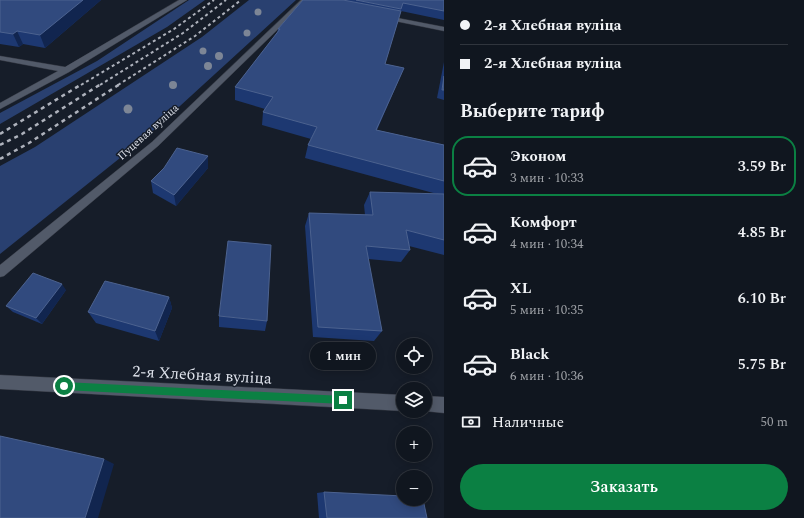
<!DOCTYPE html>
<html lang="ru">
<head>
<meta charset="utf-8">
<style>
  :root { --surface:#10161f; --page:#191f28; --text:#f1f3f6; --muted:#9c9fa4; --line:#30353d; --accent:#0b8043 }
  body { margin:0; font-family:Spectral,serif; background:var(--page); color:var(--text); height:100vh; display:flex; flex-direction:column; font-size:15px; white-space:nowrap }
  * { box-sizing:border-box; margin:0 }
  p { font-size:13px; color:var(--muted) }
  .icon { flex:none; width:22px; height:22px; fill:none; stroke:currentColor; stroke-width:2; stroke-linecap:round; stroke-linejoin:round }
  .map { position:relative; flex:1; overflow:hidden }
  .details { display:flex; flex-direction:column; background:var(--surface); width:360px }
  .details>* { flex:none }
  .guide { display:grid; align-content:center; height:88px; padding:0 16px; background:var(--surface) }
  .tools { position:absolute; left:396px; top:338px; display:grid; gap:8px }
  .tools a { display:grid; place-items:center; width:36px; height:36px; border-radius:50%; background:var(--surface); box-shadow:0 2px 10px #0003,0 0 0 1px var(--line); font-size:20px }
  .end { position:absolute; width:18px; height:18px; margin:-9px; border:5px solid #0b8043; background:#fff; box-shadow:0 0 0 2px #fff }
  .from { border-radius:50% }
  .bubble { position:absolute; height:28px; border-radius:14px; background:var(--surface); box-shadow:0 2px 10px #0003,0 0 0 1px var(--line); font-size:13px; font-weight:600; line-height:28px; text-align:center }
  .guide b { display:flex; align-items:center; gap:14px; height:38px; font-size:15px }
  .guide b+b { border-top:1px solid var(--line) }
  .guide i { width:10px; height:10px; background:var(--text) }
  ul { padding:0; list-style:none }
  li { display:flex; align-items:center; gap:12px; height:60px; margin:0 8px 6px; padding:0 8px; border:2px solid transparent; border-radius:16px }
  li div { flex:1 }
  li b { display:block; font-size:15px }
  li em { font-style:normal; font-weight:600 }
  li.current { border-color:var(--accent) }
  li>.icon { width:36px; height:36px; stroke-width:1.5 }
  h2 { padding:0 16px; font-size:18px; line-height:48px }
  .pay { display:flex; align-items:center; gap:10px; height:44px; padding:0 16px; font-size:15px }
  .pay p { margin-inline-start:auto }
  .button { display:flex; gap:8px; margin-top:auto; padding:8px 16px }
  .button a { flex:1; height:46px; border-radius:24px; background:var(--accent); color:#fff; font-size:16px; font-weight:600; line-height:46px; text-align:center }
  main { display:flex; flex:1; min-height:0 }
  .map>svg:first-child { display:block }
</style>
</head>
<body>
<main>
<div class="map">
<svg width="444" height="518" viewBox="0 0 444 518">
  <rect width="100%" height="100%" fill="#161d29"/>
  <!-- green -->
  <g fill="#294070">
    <polygon points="189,0 205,0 167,27 0,124 0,113 97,61"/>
    <polygon points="249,0 296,0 145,138 0,254 0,166 35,147 202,37"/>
  </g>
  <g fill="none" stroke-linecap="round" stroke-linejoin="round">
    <!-- street casing -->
    <g stroke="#333741" stroke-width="1">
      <g id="street">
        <polygon points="179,0 187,0 69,72 0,109 0,103 58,71 0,60 0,56 65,67"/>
        <polygon points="301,0 308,0 158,146 4,276 0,277 0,265 152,142"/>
        <polygon points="382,15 444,27 444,31 380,18 379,17"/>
        <polygon points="0,375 403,395 403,411 0,389"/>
        <polygon points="425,396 444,397 444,413 424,411 425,411"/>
      </g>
    </g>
    <!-- street -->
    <use href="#street" fill="#525a69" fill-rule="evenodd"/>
    <!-- rail-far1 -->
    <g stroke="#aeb2bc" stroke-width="2" stroke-dasharray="3 3" stroke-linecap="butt">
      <polyline points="81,85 174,29 214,0"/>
      <polyline points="100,85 183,33 226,0"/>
      <polyline points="118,85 195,36 241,0"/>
    </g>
    <!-- rail -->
    <g stroke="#aeb2bc" stroke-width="2.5" stroke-dasharray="4 4" stroke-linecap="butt">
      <polyline points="0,134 82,84"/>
      <polyline points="0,145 22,134 101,84"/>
      <polyline points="0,159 29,143 120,84"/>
    </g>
  </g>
  <!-- trees -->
  <g fill="#7d8696">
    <circle cx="258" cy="12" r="3.5"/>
    <circle cx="247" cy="33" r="3.5"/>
    <circle cx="203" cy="51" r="3.5"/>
    <circle cx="219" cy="56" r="4"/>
    <circle cx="208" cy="66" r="4"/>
    <circle cx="173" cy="85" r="4"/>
    <circle cx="128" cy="109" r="4.5"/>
  </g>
  <!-- wall -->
  <g fill="#1d3871">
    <polygon points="0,0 101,0 45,48 23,44 19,47 0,44"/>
    <polygon points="303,0 444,0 444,20 401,11 385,64 404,68 377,130 444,145 444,255 409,246 410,250 401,262 368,259 382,331 374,341 313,337 305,226 309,213 365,215 364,205 370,192 437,194 305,158 308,145 311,139 262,125 263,112 265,109 235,100 235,87 277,33 278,29"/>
    <polygon points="444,62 444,100 437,98"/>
    <polygon points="208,156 208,168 176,206 153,193 151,181"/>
    <polygon points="66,290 42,324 13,312 6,306"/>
    <polygon points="169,297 172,308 159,341 96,323 88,312"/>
    <polygon points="219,316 267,321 265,331 219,327"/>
    <polygon points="324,492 427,518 319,518 317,493"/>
  </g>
  <!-- shaded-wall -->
  <g fill="#11254f">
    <polygon points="83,0 101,0 45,48 40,35"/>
    <polygon points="17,31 23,44 19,47 13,34"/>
    <polygon points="208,156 208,168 176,206 174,195"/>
    <polygon points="62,284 66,290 42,324 36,318"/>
    <polygon points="169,297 172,308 159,341 155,331"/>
    <polygon points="104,459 114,464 98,518 85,518"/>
  </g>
  <!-- building -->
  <g fill="#314a7e" stroke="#4c628f">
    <polygon points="0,0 83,0 40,35 17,31 13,34 0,32"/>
    <polygon points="303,0 343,0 401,11 385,64 404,68 376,130 444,145 444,181 308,145 317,127 263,112 273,97 235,87 280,29 278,29"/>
    <polygon points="356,0 444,0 444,11 403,3 401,9"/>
    <polygon points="444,76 444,90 442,90"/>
    <polygon points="177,148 208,156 174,195 151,181 164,168"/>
    <polygon points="370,192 444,194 444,240 406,230 410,250 366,246 382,331 318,327 309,213 373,215"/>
    <polygon points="228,241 271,245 267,321 219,316"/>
    <polygon points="33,273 62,284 36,318 6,306"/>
    <polygon points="105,281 169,297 155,331 88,312"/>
    <polygon points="0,436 104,459 85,518 0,518"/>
    <polygon points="324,492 403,496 403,499 423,499 427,518 327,518"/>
  </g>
  <!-- route -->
  <polygon fill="#0b8043" points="64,382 343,396 347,400 343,404 64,390 60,386"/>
  <g text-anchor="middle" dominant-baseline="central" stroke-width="3" stroke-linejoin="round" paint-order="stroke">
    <!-- far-street labels -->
    <g font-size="11" fill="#dee2eb" stroke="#161d29">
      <text transform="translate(148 132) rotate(-42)">Пуцевая вуліца</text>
    </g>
    <!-- near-street labels -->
    <g font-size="16" fill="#dee2eb" stroke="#161d29">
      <text transform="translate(202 375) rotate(3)">2-я Хлебная вуліца</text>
    </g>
  </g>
</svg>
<div class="tools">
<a><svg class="icon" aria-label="locate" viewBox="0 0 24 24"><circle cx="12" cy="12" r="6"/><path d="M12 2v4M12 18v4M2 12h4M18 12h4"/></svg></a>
<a><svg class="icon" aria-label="layers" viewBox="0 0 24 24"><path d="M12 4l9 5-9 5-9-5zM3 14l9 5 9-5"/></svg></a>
<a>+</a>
<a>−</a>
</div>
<i class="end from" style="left:64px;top:386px"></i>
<i class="end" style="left:343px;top:400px"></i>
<div class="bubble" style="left:310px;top:342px;width:66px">1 мин</div>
</div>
<section class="details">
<div class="guide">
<b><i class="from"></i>2-я Хлебная вуліца</b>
<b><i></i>2-я Хлебная вуліца</b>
</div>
<h2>Выберите тариф</h2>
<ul>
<li class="current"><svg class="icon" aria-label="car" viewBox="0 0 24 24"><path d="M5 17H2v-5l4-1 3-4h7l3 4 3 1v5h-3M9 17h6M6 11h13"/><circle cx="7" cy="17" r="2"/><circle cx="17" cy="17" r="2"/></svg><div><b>Эконом</b><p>3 мин · 10:33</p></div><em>3.59 Br</em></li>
<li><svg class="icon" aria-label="car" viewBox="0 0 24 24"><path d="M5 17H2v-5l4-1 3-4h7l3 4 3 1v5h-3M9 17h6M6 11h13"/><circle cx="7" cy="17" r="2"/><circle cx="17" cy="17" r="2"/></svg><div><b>Комфорт</b><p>4 мин · 10:34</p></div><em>4.85 Br</em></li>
<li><svg class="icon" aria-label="car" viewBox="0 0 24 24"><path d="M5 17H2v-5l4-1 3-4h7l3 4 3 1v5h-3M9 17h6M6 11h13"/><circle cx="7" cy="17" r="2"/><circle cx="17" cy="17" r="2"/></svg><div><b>XL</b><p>5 мин · 10:35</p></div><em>6.10 Br</em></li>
<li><svg class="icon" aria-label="car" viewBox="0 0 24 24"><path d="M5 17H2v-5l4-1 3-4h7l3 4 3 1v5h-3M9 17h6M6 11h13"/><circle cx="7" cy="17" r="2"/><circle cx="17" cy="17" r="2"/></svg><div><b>Black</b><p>6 мин · 10:36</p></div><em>5.75 Br</em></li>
</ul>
<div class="pay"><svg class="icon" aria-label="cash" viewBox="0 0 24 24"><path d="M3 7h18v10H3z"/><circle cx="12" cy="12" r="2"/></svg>Наличные<p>50 m</p></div>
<div class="button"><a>Заказать</a></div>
</section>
</main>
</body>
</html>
